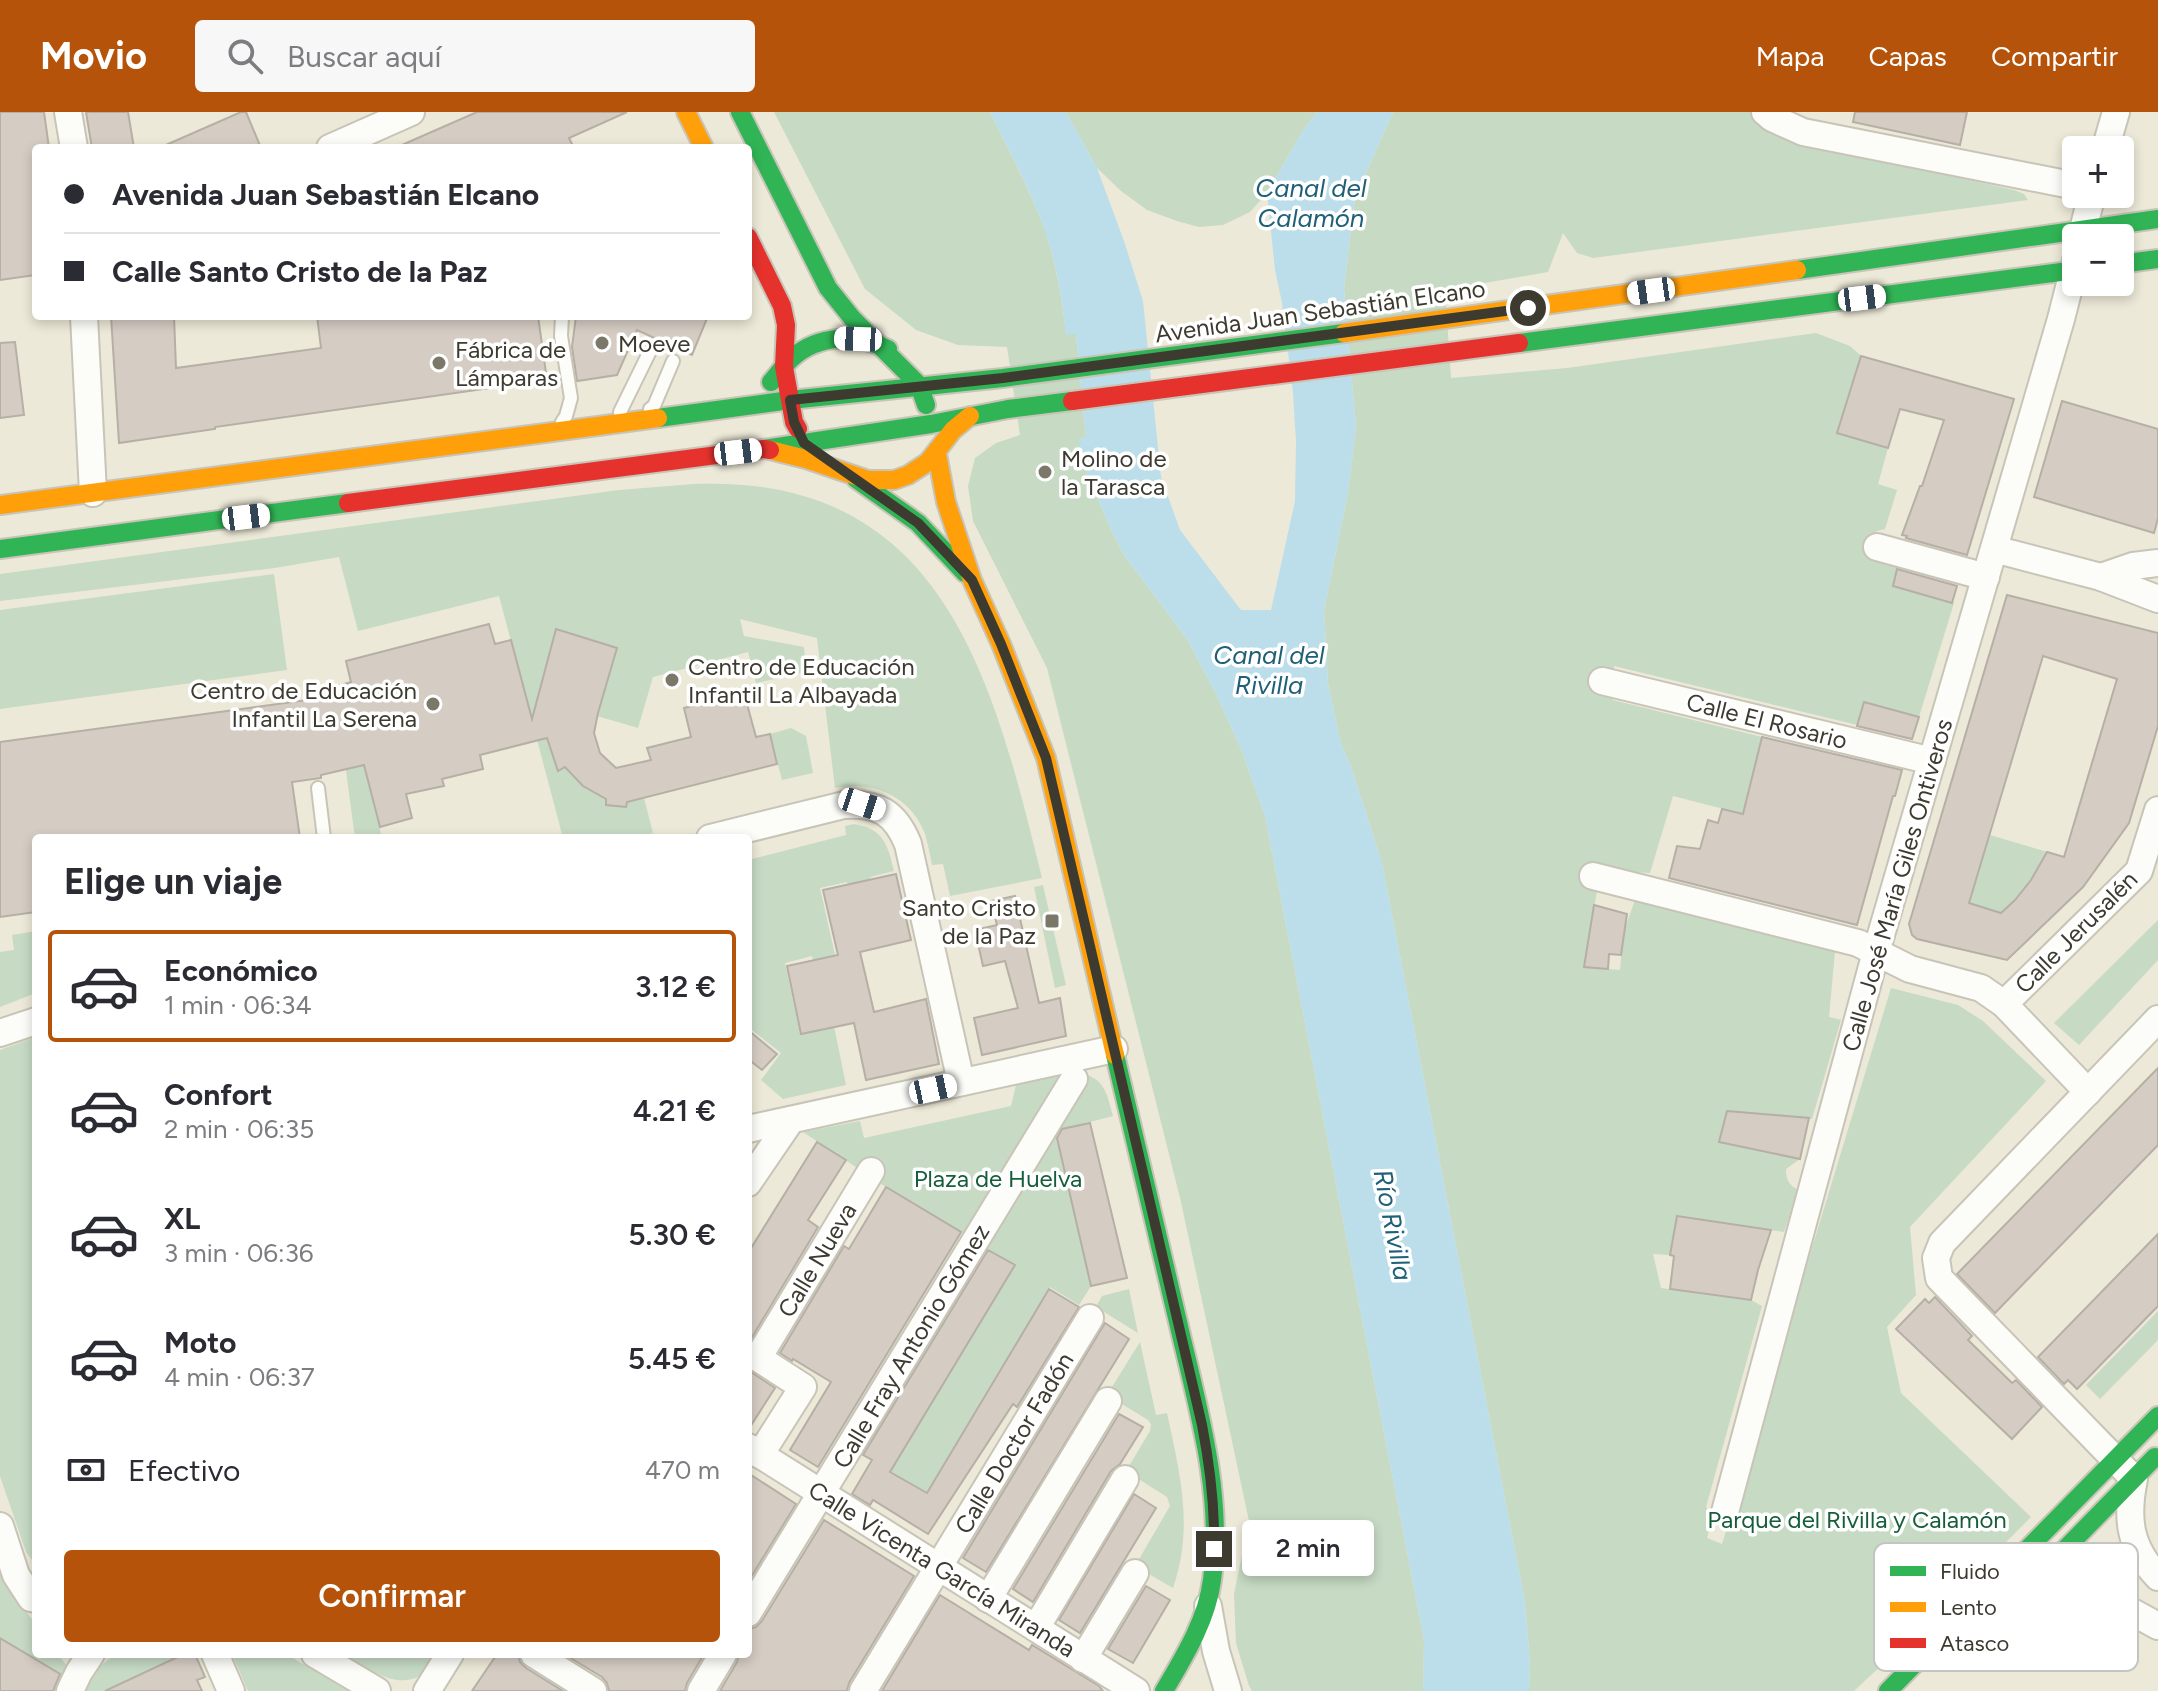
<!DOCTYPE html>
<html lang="es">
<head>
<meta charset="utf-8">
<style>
  :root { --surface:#fff; --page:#f7f7f7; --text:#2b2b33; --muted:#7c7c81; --line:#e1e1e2; --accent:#b45309 }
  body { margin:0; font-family:Figtree,sans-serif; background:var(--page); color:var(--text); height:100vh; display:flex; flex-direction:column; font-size:30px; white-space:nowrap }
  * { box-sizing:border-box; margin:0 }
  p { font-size:26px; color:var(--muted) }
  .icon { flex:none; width:44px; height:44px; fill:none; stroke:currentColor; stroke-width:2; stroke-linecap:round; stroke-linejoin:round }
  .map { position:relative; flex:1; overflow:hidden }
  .panel { position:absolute; left:32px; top:722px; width:720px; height:824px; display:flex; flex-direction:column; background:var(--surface); border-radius:8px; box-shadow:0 4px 12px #0003 }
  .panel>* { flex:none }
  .banner { position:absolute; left:32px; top:32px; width:720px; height:176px; border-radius:8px; box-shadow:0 4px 12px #0003; display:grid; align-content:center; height:176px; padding:0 32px; background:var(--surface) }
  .tools { position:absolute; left:2062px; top:24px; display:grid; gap:16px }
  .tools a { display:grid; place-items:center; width:72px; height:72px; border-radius:8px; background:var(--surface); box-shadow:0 4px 12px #0003; font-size:40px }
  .end { position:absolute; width:36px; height:36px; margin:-18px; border:10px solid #3d3b2f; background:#fff; box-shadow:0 0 0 4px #fff }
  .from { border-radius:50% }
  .bubble { position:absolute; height:56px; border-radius:8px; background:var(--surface); box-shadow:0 4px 12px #0003; font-size:26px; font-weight:600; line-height:56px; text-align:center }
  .car { position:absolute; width:24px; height:48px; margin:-24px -12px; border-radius:10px; box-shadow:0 0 6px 2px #0007; background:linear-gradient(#fff 24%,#345 0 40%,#fff 0 76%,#345 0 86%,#fff 0) }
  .banner b { display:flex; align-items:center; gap:28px; height:76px; font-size:30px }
  .banner b+b { border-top:2px solid var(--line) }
  .banner i { width:20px; height:20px; background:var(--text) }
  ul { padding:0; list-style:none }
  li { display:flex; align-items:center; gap:24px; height:112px; margin:0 16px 12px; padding:0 16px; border:4px solid transparent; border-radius:8px }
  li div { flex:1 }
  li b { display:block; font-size:30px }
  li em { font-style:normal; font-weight:600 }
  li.on { border-color:var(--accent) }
  li>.icon { width:72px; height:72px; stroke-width:1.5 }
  h2 { padding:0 32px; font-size:36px; line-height:96px }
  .pay { display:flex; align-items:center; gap:20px; height:88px; padding:0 32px; font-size:30px }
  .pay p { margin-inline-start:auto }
  .cta { display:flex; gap:16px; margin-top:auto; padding:16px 32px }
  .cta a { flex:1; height:92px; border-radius:8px; background:var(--accent); color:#fff; font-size:32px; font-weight:600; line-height:92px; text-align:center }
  header { display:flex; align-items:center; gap:48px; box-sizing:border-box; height:112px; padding:0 40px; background:var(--accent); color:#fff }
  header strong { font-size:38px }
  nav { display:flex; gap:44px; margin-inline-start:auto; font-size:28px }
  .search { width:560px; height:72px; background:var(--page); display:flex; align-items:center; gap:20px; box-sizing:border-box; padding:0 28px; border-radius:8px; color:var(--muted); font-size:30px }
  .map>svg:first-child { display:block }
</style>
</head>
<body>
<header>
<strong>Movio</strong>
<div class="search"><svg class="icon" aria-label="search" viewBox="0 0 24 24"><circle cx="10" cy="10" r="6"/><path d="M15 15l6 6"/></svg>Buscar aquí</div>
<nav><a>Mapa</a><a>Capas</a><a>Compartir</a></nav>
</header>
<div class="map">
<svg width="2158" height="1579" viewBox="0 0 2158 1579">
  <rect width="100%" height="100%" fill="#ede9d8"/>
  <!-- green -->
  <g fill="#c6dac4">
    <path d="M774,0H990C1009,39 1030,78 1045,118C1055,147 1063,191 1066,222H1076L1086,326L1081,348L1112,420L1124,443L1187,527L1215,580L1241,637L1265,704L1424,1528L1423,1579H1252L1249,1574L1236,1531L1234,1482L1249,1409L1181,1090L1047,556L973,409L968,374L975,346L996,331L1020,323L1007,235L958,233L916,218L865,177Z"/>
    <polygon points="1066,0 1317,0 1302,20 1267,81 1250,100 1223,113 1199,115 1177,109 1147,98 1121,79 1097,56"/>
    <path d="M1393,0H1787L1840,39L2014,78L2024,82L2028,88L1593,146L1577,141L1563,121L1548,160L1445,178L1451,266L1567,256L1816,221L1850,234L1861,244L1837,321L1888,336L1878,372L1897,378L1885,417L1877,419L1872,424L1873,446L1898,455L1893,474L1954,491L1919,605L1857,613L1614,554L1613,588L1762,625L1743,702L1673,684L1650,761L1594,758L1592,775L1597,779L1584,855L1620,858L1623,822L1635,788L1835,839L1829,905L1841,908L1812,1007L1727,999L1719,1030L1800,1047L1786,1057C1786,1069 1789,1072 1798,1078L1784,1120L1678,1104L1670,1143L1653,1142L1661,1176L1751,1188L1762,1194L1706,1395L1713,1404L1707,1426L1722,1432L1891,876L1958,893L1983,909L2046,969L1910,1115L1916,1183L1887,1215L1901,1281L2031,1405L1900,1536L1854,1579H1529L1530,1552L1525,1490L1382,751L1351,654L1341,632L1328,572L1324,498L1348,381L1356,315L1344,176L1355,86Z"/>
    <path d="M694,372C944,362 993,567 1042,766L950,784L943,752L932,753C930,743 928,732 925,722C911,684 872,668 835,676L817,526L740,507L744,524L804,535L806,560L756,571L748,540L653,565L638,616L597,604L617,536L556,517L539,578L555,583C550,613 544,630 559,658L566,654L583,674L606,686V693L625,695L627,688L644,686L653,721L632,726H563L499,484L358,519L339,445L275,456L0,489V462L619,378Z"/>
    <polygon points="274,462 287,558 0,597 0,498"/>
    <polygon points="791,616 806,624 813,661 782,668 770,622"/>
    <polygon points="341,621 364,653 382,726 355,726"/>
    <path d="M854,712C883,716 888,733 894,759L870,765L873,781L851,786L847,770L820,776L838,856L816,861L812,844L785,851L800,921L834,914L846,973L783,987L761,968L781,941L748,915V748L846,723L845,714Z"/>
    <path d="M1990,723L2047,740C2035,763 2021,783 2001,801L1969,791Z"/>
    <polygon points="1043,773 1066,873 1055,876 1034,775"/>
    <polygon points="2158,808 2158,848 2079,933 2054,911"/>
    <polygon points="36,819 36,881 0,895 0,840 14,838 12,823"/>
    <polygon points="36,925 36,1453 26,1440 0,1364 0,938"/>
    <path d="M1074,960C1104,964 1106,978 1113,1004L1055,1019L1091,1174L1079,1193L1050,1175L927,1381L892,1380L901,1366L890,1359L1014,1153L886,1075L803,1020L860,1009L864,1026L1011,994L1016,973Z"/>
    <polygon points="1129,1177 1138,1221 1096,1195 1102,1184"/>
    <polygon points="2158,1199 2158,1228 2100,1287 2086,1273"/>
    <path d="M1140,1230L1156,1303L1167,1301C1180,1362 1194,1415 1173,1476L1135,1454L1170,1394L1167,1385L1126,1359L1150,1319L1151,1312L1148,1308L1107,1283Z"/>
    <polygon points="0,1456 8,1474 36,1513 36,1542 58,1542 67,1554 60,1579 0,1579"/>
    <polygon points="115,1542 184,1542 105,1579 80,1579 92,1561"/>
    <polygon points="232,1542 286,1542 348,1579 248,1579"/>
    <path d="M343,1542H437C432,1549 428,1558 421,1563C396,1579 365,1555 343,1542Z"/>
  </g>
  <!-- water -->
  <path fill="#bbdeea" d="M990,0H1066L1097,56L1124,129L1143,189L1161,365L1180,418L1241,498H1271L1295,389L1296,330L1293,281L1282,191L1275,158L1267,81L1302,20L1317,0H1393L1355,86L1344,176L1356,315L1348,381L1324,498L1328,572L1341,632L1351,654L1382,751L1525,1490L1530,1552L1529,1579H1423L1424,1528L1265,704L1241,637L1215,580L1187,527L1124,443L1112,420L1081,348L1079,327L1086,325L1076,222L1066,223C1063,191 1056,149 1045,119C1031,78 1009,39 990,0Z"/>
  <!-- building -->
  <g fill="#d5cdc4" stroke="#b6afa5" stroke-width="2" fill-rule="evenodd">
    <polygon points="0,0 44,0 49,36 36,36 36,163 0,168"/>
    <polygon points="86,0 128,0 134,36 92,36"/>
    <polygon points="241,0 246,0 261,36 159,36"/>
    <polygon points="477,0 627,0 569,26 574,36 395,36"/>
    <polygon points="1855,0 1967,0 1960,33 1853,10"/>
    <polygon points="111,204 174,204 176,256 321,236 317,204 538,204 547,268 215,315 215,317 119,331"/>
    <polygon points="576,204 708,204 692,243 637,218 617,263 577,269 572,235"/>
    <polygon points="15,230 24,303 0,306 0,231"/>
    <polygon points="1861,244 2014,287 1967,443 1906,426 1907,424 1902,423 1920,374 1922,374 1944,308 1900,297 1888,336 1837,321"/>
    <polygon points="2062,289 2158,317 2158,406 2154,421 2034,385"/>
    <polygon points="1897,457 1957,474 1952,491 1893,474"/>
    <path d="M2007,483L2158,521V614L2129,711L2083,775L2007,848L1917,827L1912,823L1909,812ZM2043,544L2117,567L2064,745L2047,740L2031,768L2015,788L2001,801L1969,791Z"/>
    <polygon points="489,512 495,532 511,528 532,607 556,517 617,536 598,601 594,621 600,641 616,656 651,648 647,636 691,625 684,596 744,581 756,625 770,622 777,652 627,690 626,695 606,693 606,687 583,674 565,655 558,659 547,626 480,643 483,657 442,667 444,674 406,682 412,706 380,715 364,653 321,663 321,666 292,670 300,726 36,726 36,800 0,805 0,630 337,584 334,575 351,570 346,549"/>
    <polygon points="1864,590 1919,605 1912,627 1857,614"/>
    <polygon points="1762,625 1902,658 1895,684 1893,684 1857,813 1669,766 1677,734 1700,737 1708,708 1718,711 1722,697 1743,702"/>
    <polygon points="896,762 911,828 860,840 874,900 926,887 939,952 866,968 854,911 801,922 787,854 838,843 823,778"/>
    <polygon points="1015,784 1039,891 1060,886 1066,924 982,943 974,906 1018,896 1005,849 983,854 975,818 997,813 991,789"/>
    <polygon points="1594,793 1627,802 1621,843 1609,842 1608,857 1584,855"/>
    <polygon points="748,918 777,942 762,958 748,947"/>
    <polygon points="2158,956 2158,1033 1995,1201 1957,1162"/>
    <polygon points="1727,999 1809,1006 1800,1047 1719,1030"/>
    <polygon points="1090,1011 1127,1166 1091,1174 1057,1026 1062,1017"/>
    <polygon points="817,1030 846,1048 808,1108 818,1115 748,1232 748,1141"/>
    <polygon points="886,1075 961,1120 960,1122 818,1355 790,1338 831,1270 793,1247 792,1249 780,1241 844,1134 849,1137"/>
    <polygon points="1677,1104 1771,1118 1758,1158 1751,1188 1670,1177 1674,1144 1670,1143"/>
    <polygon points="2158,1122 2158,1194 2077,1277 2068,1268 2064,1272 2038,1245"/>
    <polygon points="988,1138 1015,1153 890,1360 927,1381 1049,1177 1079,1195 1017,1295 1013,1292 928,1422 873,1388 870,1393 852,1382 872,1348 863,1343"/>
    <polygon points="1935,1185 1972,1224 1968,1228 2012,1271 2016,1268 2042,1295 2012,1327 1896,1217 1925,1187 1929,1191"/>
    <polygon points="1105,1211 1129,1227 986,1460 963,1446"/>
    <polygon points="748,1258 775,1276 748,1318"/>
    <polygon points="1119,1302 1143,1315 1120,1352 1111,1359 1033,1490 1013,1477"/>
    <polygon points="748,1361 796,1392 748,1470"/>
    <polygon points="1134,1382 1156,1396 1080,1521 1059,1508"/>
    <polygon points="824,1408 914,1464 849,1571 847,1579 720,1579 737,1550 739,1542 748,1542 748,1517 756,1515 762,1509"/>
    <polygon points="1146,1474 1170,1488 1133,1551 1108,1537"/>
    <polygon points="940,1483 1029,1538 1032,1533 1099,1574 1103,1579 882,1579"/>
    <polygon points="0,1526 60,1562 53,1579 0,1579"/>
    <polygon points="184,1542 195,1542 205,1565 197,1568 202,1579 105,1579"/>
    <polygon points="497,1542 518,1542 520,1550 526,1556 563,1579 472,1579"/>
    <polygon points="564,1542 704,1542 687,1571 685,1579 609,1579 607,1571 602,1565"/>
  </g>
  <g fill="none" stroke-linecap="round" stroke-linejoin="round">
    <!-- lane casing -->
    <g stroke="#c8c4b7" stroke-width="16">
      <g id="lane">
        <polyline points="650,297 654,294 673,249"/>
        <polyline points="620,300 650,239"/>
        <polyline points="562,310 566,304 571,286 561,224 562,204"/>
        <polyline points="318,676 324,726"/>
      </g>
    </g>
    <!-- street casing -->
    <g stroke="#c8c4b7" stroke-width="30">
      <g id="street">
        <polyline points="68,0 74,36"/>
        <polyline points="1765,0 1772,6 1803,20 2076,74"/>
        <polyline points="330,36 411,0"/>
        <polyline points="2105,38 2116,0"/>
        <polyline points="2081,126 2092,82"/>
        <polyline points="84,204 93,381"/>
        <polyline points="1877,435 1986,465"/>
        <polyline points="1994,437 2101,465 2158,487"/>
        <polyline points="2101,465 2133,454 2158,451"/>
        <polyline points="1602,569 1932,649"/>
        <path d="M710,726L844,693C878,691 895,700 908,732L961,970"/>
        <polyline points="1593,764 1858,831 1910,857 1981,876 2004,892 2088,980"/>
        <polyline points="2004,892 2139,759 2158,698"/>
        <path d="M2158,907L1942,1131L1936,1146L1939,1166L2134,1367C2126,1406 2129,1435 2158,1465"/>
        <polyline points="0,921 36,909"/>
        <polyline points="748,1017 1114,937"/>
        <polyline points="748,1071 791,1008"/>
        <polyline points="748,1335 1136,1579"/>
        <polyline points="760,1343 803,1275 758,1246 871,1059"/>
        <polyline points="1725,1400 1876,840 2061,207 2076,148"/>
        <polyline points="0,1414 16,1463 31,1486 36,1487"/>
        <polyline points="2022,1471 2032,1471 2098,1483 2116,1491 2158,1514"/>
        <polyline points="988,1487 1108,1289"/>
        <polyline points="1208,1494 1216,1539 1228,1579"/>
        <polyline points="748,1501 1074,967"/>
        <polyline points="1036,1516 1125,1367"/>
        <polyline points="215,1542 231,1579"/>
        <polyline points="315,1542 377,1579"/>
        <polyline points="534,1542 593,1579"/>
        <polyline points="1083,1547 1135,1461"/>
        <polyline points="70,1579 79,1560 91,1542"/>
        <polyline points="427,1579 450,1542"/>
        <polyline points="701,1579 723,1542"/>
        <polyline points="863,1579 1090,1206"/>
      </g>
    </g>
    <!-- fast casing -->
    <g stroke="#c8c4b7" stroke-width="22">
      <g id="fast">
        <polyline points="740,0 828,176 852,206 919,273 926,293"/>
        <polyline points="2120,152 2158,147"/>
        <polyline points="1797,158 2158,107"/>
        <polyline points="1519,231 2076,158"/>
        <path d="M771,270C778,262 784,253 792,246C819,222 857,222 888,237"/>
        <polyline points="658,306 790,288 1003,266 1344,221"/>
        <polyline points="764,337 931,312 1008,297 1072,289"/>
        <polyline points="856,367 918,411 965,461"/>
        <polyline points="0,437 348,391"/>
        <path d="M1115,943C1136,1032 1157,1121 1178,1210C1197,1293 1224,1381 1212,1468C1207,1508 1184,1545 1164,1579"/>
        <polyline points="1982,1522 2155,1345"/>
        <polyline points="1888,1579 2158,1304"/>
      </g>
    </g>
    <!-- slow casing -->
    <g stroke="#c8c4b7" stroke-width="22">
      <g id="slow">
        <polyline points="686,0 704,36"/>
        <polyline points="1344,221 1797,158"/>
        <polyline points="770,338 806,347 868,368 894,368 908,363 928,350 953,318 970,304"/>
        <polyline points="937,342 946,390 972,468 1001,532 1046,646 1115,943"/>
        <polyline points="0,393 658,306"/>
      </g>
    </g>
    <!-- jam casing -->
    <g stroke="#c8c4b7" stroke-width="22">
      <g id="jam">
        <polyline points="748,125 782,194 786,213 784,255 794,310 798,317"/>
        <polyline points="1072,289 1519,231"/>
        <polyline points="348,391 764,337 770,338"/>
      </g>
    </g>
    <!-- lane -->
    <use href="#lane" stroke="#fcfcf9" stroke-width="12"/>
    <!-- street -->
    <use href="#street" stroke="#fcfcf9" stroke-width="26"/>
    <!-- fast -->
    <use href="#fast" stroke="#30b455" stroke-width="18"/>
    <!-- slow -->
    <use href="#slow" stroke="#ff9f0a" stroke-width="18"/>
    <!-- jam -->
    <use href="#jam" stroke="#e5322d" stroke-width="18"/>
  </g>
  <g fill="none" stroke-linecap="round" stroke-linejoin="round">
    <!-- route -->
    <path stroke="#3d3b2f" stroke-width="10" d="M1214,1437C1215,1395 1210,1354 1202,1313L1046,646L1001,532L972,468L918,411L804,331L794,310L790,288L1003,266L1528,196"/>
  </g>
  <!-- markers -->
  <g fill="#7b786a" stroke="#fff" stroke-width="3">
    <circle cx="602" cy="231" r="8"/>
    <circle cx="439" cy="251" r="8"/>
    <circle cx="1045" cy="360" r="8"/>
    <circle cx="672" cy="568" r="8"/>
    <circle cx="433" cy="592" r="8"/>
    <rect x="1044" y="801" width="16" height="16" rx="4"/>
  </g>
  <g text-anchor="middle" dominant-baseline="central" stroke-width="7" stroke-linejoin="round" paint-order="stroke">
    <!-- street labels -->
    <g font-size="24" fill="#3d3b2f" stroke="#fff">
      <text transform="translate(1320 199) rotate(-8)">Avenida Juan Sebastián Elcano</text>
      <text transform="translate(1767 609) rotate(14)">Calle El Rosario</text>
      <text transform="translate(1897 773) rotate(-74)">Calle José María Giles Ontiveros</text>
      <text transform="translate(2076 820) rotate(-45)">Calle Jerusalén</text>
      <text transform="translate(817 1148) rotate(-59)">Calle Nueva</text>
      <text transform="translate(911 1234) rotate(-59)">Calle Fray Antonio Gómez</text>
      <text transform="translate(1014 1331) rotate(-59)">Calle Doctor Fadón</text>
      <text transform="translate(942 1457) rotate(32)">Calle Vicenta García Miranda</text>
    </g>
    <!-- poi labels -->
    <g font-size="24" fill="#3d3b2f" stroke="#fff" text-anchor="start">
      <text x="618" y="231">Moeve</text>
      <text x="455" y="237">Fábrica de<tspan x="455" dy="28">Lámparas</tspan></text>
      <text x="1061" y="346">Molino de<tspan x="1061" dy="28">la Tarasca</tspan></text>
      <text x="688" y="554">Centro de Educación<tspan x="688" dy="28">Infantil La Albayada</tspan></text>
      <text x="417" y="578" text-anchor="end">Centro de Educación<tspan x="417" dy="28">Infantil La Serena</tspan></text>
      <text x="1036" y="795" text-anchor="end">Santo Cristo<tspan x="1036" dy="28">de la Paz</tspan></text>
    </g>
    <!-- park labels -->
    <g font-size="24" fill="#165e39" stroke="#fff">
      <text x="998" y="1066">Plaza de Huelva</text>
      <text x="1857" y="1407">Parque del Rivilla y Calamón</text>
    </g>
    <!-- water labels -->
    <g font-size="26" font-style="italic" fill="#1f6078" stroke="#fff">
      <text x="1311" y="76">Canal del<tspan x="1311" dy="30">Calamón</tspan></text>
      <text x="1269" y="543">Canal del<tspan x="1269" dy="30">Rivilla</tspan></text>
      <text transform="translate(1393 1113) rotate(79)">Río Rivilla</text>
    </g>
  </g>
  <!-- legend -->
  <rect x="1874" y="1431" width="264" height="128" rx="12" fill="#fff" stroke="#c5c4c1" stroke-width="2"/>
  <rect x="1890" y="1454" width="36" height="10" fill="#30b455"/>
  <rect x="1890" y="1490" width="36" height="10" fill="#ff9f0a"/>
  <rect x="1890" y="1526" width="36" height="10" fill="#e5322d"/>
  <g font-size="22" fill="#3d3b2f">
    <text x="1940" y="1467">Fluido</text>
    <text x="1940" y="1503">Lento</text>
    <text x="1940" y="1539">Atasco</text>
  </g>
</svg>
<div class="tools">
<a>+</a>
<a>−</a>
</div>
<i class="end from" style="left:1528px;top:196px"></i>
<i class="end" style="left:1214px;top:1437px"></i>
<div class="bubble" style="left:1242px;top:1408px;width:132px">2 min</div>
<i class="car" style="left:1651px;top:179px;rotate:262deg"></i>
<i class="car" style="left:1862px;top:186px;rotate:83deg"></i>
<i class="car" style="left:858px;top:227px;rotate:272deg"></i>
<i class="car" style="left:738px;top:340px;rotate:83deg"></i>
<i class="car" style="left:246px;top:405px;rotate:83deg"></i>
<i class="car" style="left:862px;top:692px;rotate:108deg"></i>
<i class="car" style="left:933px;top:977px;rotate:78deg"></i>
<div class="banner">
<b><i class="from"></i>Avenida Juan Sebastián Elcano</b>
<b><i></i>Calle Santo Cristo de la Paz</b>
</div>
<section class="panel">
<h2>Elige un viaje</h2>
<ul>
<li class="on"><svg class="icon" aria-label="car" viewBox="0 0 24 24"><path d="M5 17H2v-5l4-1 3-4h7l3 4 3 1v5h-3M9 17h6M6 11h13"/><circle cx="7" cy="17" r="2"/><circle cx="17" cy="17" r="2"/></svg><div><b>Económico</b><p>1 min · 06:34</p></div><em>3.12 €</em></li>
<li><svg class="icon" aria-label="car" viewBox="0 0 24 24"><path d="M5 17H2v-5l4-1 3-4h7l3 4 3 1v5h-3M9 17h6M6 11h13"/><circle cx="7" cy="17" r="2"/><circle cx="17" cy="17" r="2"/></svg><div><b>Confort</b><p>2 min · 06:35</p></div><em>4.21 €</em></li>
<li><svg class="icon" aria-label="car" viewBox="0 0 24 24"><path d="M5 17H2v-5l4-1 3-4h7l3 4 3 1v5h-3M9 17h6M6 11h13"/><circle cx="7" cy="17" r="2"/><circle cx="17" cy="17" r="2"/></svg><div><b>XL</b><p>3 min · 06:36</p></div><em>5.30 €</em></li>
<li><svg class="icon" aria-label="car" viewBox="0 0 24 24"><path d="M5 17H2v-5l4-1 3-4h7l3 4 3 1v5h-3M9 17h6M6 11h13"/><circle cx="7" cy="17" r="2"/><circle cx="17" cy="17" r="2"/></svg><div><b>Moto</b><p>4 min · 06:37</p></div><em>5.45 €</em></li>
</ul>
<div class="pay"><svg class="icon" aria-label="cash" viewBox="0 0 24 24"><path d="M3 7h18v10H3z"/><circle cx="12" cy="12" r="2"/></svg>Efectivo<p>470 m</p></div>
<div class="cta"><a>Confirmar</a></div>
</section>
</div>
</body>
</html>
